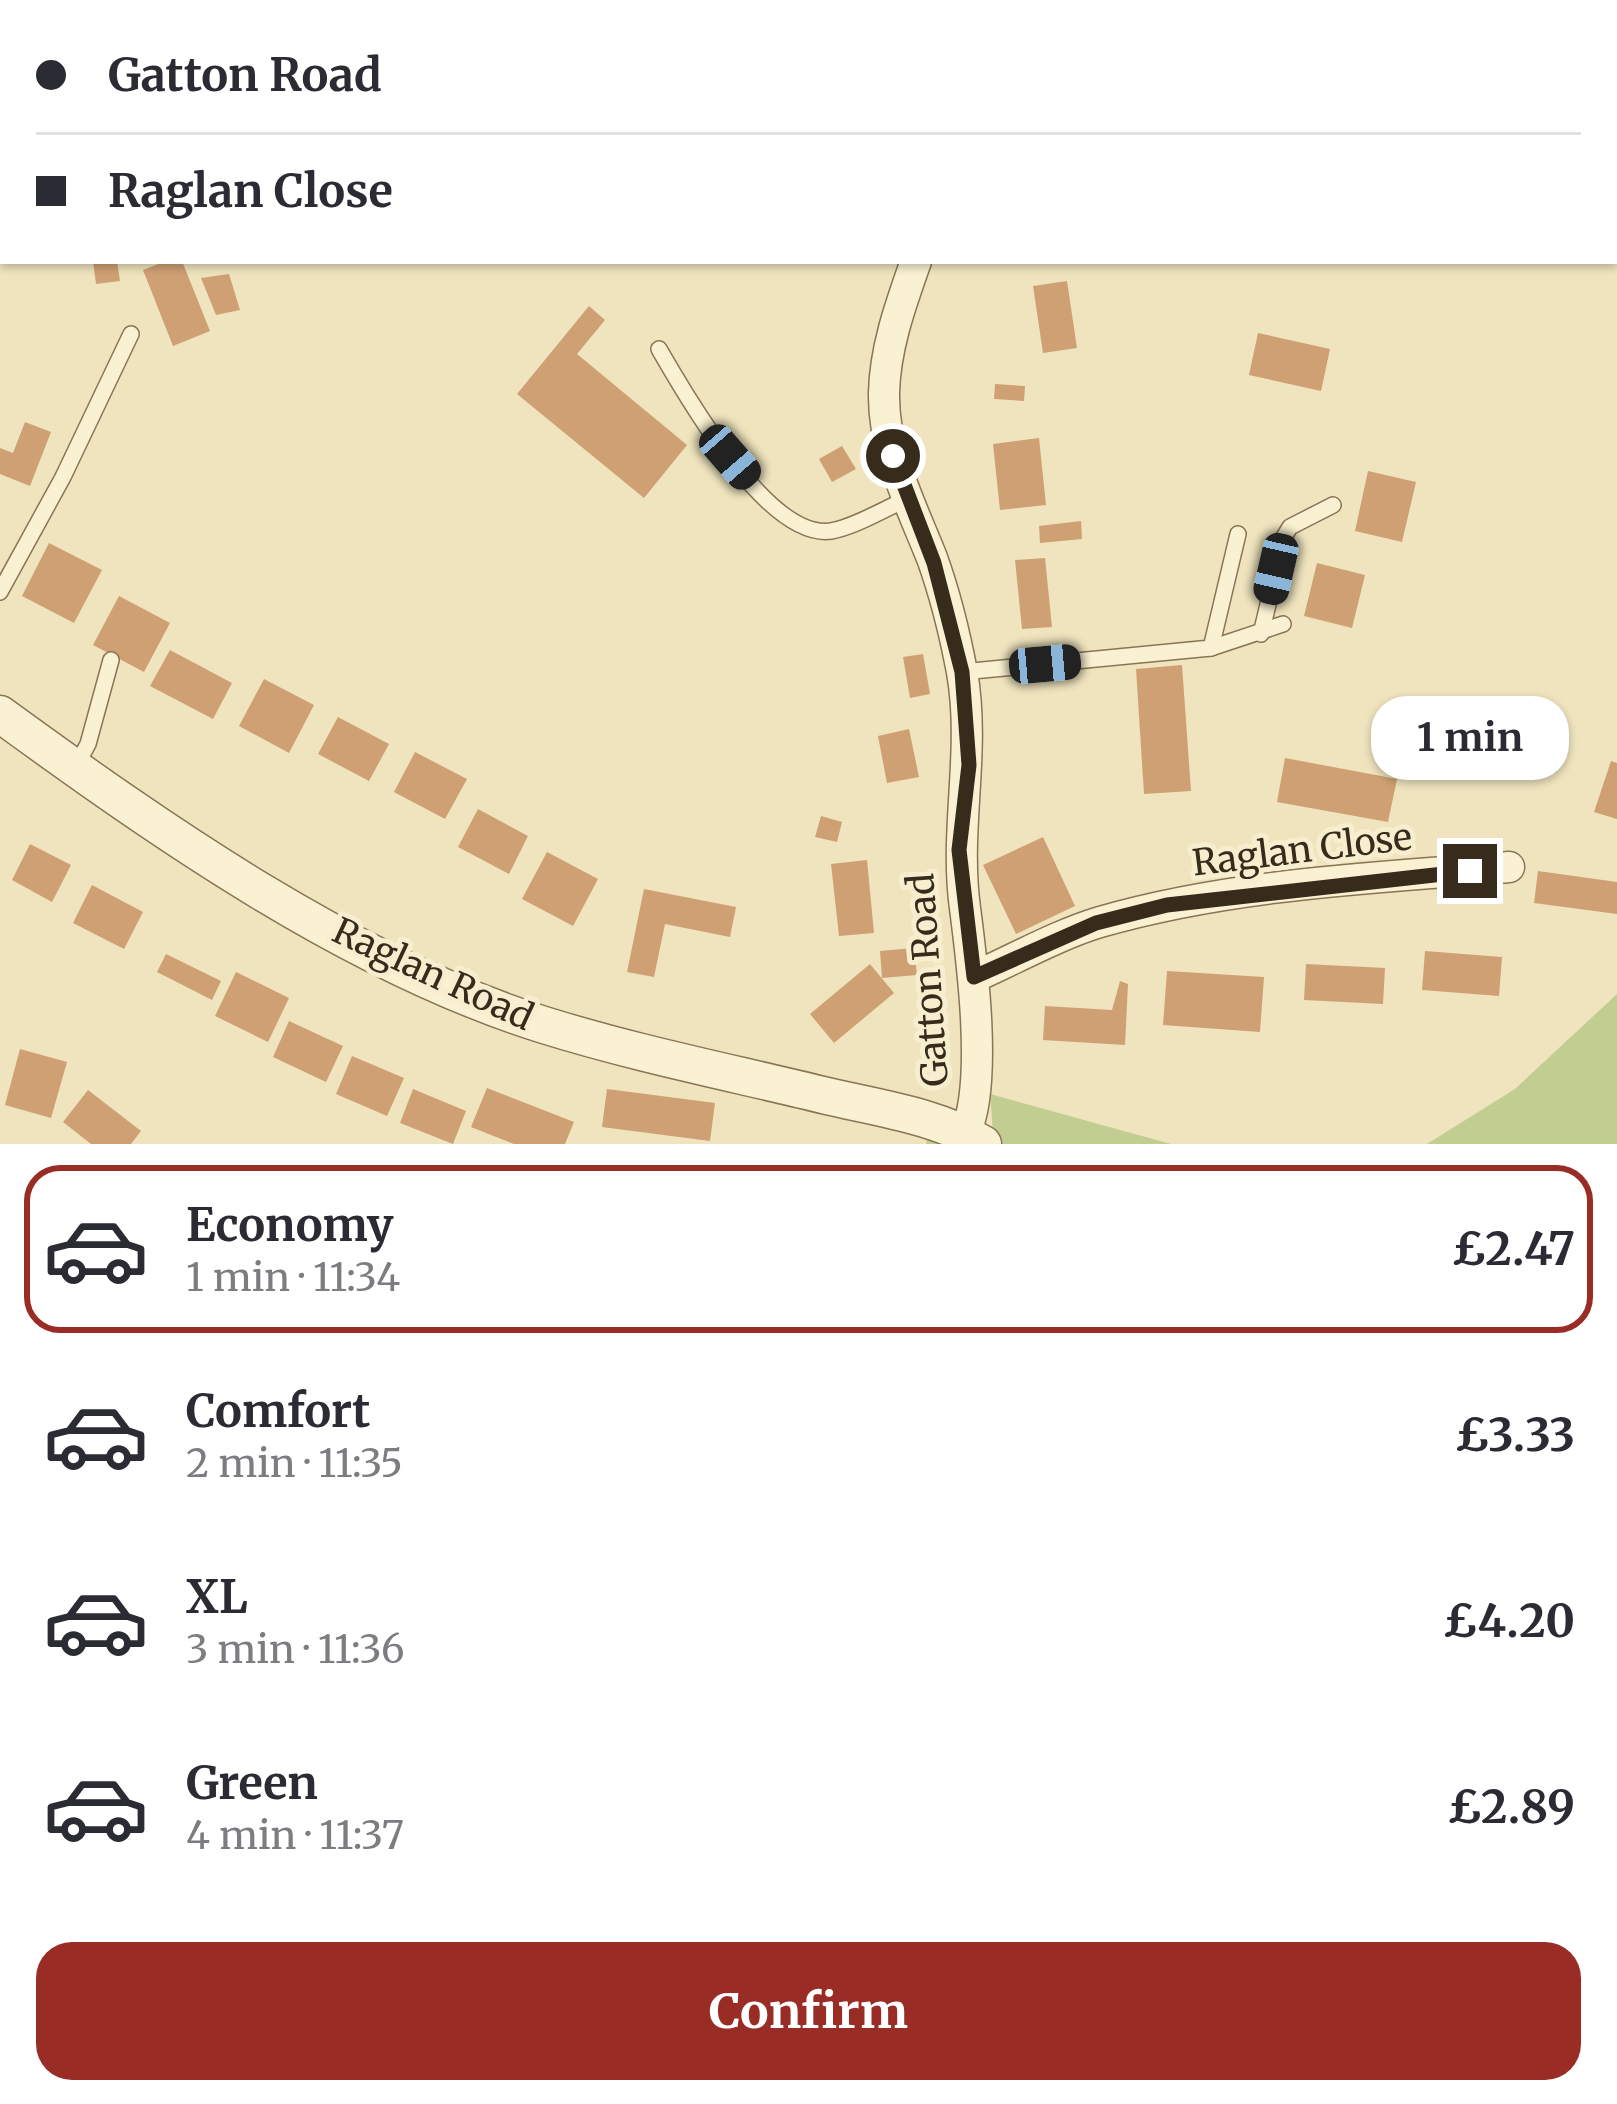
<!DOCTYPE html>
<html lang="en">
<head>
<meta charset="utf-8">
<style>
  :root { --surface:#fff; --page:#f7f7f7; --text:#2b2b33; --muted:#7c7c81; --line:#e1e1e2; --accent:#992c24 }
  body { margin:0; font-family:Merriweather,serif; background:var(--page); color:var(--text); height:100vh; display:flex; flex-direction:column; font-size:45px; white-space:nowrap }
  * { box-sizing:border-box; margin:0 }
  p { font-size:39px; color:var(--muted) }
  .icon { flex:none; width:66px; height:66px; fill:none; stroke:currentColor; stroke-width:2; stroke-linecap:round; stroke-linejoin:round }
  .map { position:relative; height:1144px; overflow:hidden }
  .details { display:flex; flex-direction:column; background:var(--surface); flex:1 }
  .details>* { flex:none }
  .hud { position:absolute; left:0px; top:0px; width:1617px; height:264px; box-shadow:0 3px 9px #0004; display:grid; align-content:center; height:264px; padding:0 36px; background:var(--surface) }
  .end { position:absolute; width:54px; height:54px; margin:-27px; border:15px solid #372b1c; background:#fff; box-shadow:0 0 0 6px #fff }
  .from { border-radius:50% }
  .bubble { position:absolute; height:84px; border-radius:36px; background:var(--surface); box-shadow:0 3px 9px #0004; font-size:39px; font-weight:700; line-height:84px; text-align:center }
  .car { position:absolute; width:36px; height:72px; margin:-36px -18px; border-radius:15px; box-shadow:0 0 9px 3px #0007; background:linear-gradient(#222 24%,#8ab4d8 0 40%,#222 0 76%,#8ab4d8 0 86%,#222 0) }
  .hud b { display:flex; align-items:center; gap:42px; height:114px; font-size:45px }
  .hud b+b { border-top:3px solid var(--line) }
  .hud i { width:30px; height:30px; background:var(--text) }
  ul { padding:21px 0 0; list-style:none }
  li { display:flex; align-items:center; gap:36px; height:168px; margin:0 24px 18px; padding:0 12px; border:6px solid transparent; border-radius:36px }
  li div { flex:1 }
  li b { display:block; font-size:45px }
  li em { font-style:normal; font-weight:700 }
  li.active { border-color:var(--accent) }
  li>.icon { width:108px; height:108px; stroke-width:1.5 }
  .action { display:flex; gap:24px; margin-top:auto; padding:24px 36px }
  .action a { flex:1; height:138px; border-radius:36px; background:var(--accent); color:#fff; font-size:48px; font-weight:700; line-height:138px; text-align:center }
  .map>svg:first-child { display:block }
</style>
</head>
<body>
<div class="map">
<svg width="1617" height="1144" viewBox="0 0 1617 1144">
  <rect width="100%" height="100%" fill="#efe4be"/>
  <!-- green -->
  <g fill="#c2cd92">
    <polygon points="1617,994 1617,1144 1427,1144 1515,1089"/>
    <polygon points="990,1094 1171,1144 926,1144 927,1139 993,1132"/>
  </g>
  <!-- building -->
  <g fill="#cfa073">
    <polygon points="93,261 117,261 120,281 96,284"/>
    <polygon points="166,261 182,261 210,331 173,346 143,270"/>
    <polygon points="229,274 240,310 216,315 201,278"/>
    <polygon points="1067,281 1077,348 1043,353 1033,286"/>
    <polygon points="589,306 605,320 577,354 687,445 644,498 517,394"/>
    <polygon points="1258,333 1330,349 1321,391 1249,375"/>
    <polygon points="995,384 1025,386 1024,401 994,399"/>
    <polygon points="25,422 51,432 30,486 0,474 0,448 13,453"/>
    <polygon points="1039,438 1046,505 1000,510 993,444"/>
    <polygon points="842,446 856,469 832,482 819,459"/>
    <polygon points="1368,471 1416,482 1402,542 1355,531"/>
    <polygon points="1081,521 1082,539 1040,543 1039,526"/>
    <polygon points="49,543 102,570 74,623 22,596"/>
    <polygon points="1045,558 1052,627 1022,629 1015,560"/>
    <polygon points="1317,563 1365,575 1352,628 1304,616"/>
    <polygon points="119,596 170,623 144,672 93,645"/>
    <polygon points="170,650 232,683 213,719 150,686"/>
    <polygon points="923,654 930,694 910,698 903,657"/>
    <polygon points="1182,665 1191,791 1144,794 1136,669"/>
    <polygon points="264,679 314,705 289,753 239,726"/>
    <polygon points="338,717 389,744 369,781 318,754"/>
    <polygon points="909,729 919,777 887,783 878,736"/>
    <polygon points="415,752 467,779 445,819 394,792"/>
    <polygon points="1285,758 1397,779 1388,822 1277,802"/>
    <polygon points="1611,761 1617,763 1617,819 1594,812"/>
    <polygon points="478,809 528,836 509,874 458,847"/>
    <polygon points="821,816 842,822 837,842 815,837"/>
    <polygon points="1043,837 1075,906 1016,934 983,865"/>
    <polygon points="30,844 71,865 52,902 12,880"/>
    <polygon points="547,852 598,879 573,926 522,899"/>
    <polygon points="867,860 874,933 839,936 831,864"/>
    <polygon points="1538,871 1617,882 1617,914 1534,903"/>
    <polygon points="92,885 143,912 124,949 73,923"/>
    <polygon points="644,889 736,907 730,937 665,924 654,977 627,972"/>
    <polygon points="914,948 917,975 882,978 880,951"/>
    <polygon points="1425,951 1502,957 1499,996 1422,990"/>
    <polygon points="166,954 221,981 212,1000 157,972"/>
    <polygon points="870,964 894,993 834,1043 810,1014"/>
    <polygon points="1306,964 1385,968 1383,1004 1304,1000"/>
    <polygon points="1167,971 1264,977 1260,1032 1163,1025"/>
    <polygon points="236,972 289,998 268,1042 215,1016"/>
    <polygon points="1120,981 1128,984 1125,1045 1043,1040 1045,1006 1112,1010"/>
    <polygon points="289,1021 343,1046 326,1082 273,1057"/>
    <polygon points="20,1049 67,1062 51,1118 5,1105"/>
    <polygon points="352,1056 404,1078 387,1116 336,1094"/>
    <polygon points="487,1088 574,1122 565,1144 514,1144 471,1127"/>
    <polygon points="413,1089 466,1111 453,1144 400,1123"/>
    <polygon points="607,1089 715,1103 710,1141 602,1127"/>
    <polygon points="88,1090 141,1131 131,1144 91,1144 63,1122"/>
  </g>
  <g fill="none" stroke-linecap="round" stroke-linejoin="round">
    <!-- service casing -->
    <g stroke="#887556" stroke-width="18">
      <g id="service">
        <path d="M659,349C686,396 768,540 831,531C855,527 885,508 908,499"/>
        <polyline points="0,592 63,477 131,334"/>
        <polyline points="1261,634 1284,537 1290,527 1333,505"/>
        <polyline points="1211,648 1283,624"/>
        <polyline points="962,672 1211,648 1238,534"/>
        <polyline points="76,766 88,744 111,660"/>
      </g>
    </g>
    <!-- minor casing -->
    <g stroke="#887556" stroke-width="33">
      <g id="minor">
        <polyline points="985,3 985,0"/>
        <path d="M916,261C901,304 885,347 884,393C883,452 911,505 932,558C945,594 955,635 962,672C976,752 954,829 965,908C972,962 988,1085 965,1133"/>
        <path d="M974,977C1015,959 1057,935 1100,922C1231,884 1373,878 1509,867"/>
      </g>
    </g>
    <!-- tertiary casing -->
    <g stroke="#887556" stroke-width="39">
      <path id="tertiary" d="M0,714C162,832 352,965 544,1025C637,1054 733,1073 827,1096C879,1108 937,1116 983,1144"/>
    </g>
    <!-- service -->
    <use href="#service" stroke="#faf1d2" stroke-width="15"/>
    <!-- minor -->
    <use href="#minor" stroke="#faf1d2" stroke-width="30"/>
    <!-- tertiary -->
    <use href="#tertiary" stroke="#faf1d2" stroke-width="36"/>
  </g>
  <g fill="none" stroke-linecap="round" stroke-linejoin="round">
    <!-- route -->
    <polyline stroke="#372b1c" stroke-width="15" points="893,456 934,563 962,672 969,765 959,850 974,977 1096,923 1167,905 1470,871"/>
  </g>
  <g text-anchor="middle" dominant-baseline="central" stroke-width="10" stroke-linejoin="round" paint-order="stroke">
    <!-- street labels -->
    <g font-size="36" fill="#372b1c" stroke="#f6eece">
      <text transform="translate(1302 850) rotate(-7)">Raglan Close</text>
      <text transform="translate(433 974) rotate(25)">Raglan Road</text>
      <text transform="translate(928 980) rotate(-94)">Gatton Road</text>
    </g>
  </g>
</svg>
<i class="end from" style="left:893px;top:456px"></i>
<i class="end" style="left:1470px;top:871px"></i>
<div class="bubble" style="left:1371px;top:696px;width:198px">1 min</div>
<i class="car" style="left:730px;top:457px;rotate:139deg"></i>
<i class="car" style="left:1276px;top:569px;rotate:193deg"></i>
<i class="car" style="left:1045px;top:664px;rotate:85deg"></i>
<div class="hud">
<b><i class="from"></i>Gatton Road</b>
<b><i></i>Raglan Close</b>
</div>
</div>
<section class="details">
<ul>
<li class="active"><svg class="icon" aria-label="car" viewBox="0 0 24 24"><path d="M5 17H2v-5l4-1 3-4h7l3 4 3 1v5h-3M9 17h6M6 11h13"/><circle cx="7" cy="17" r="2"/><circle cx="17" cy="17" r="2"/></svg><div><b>Economy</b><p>1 min · 11:34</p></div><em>£2.47</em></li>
<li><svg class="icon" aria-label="car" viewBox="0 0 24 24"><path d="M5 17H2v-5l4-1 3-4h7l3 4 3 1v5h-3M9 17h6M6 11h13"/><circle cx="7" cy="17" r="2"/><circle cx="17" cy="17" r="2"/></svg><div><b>Comfort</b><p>2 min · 11:35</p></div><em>£3.33</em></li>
<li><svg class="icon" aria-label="car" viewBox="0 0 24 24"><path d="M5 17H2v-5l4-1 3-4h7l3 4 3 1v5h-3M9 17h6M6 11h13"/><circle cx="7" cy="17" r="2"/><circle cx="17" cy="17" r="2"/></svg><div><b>XL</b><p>3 min · 11:36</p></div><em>£4.20</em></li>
<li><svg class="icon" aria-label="car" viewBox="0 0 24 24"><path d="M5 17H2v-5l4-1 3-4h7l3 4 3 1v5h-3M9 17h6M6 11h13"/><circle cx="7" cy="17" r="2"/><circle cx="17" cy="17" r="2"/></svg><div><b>Green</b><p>4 min · 11:37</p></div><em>£2.89</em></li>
</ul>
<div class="action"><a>Confirm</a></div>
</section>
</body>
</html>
